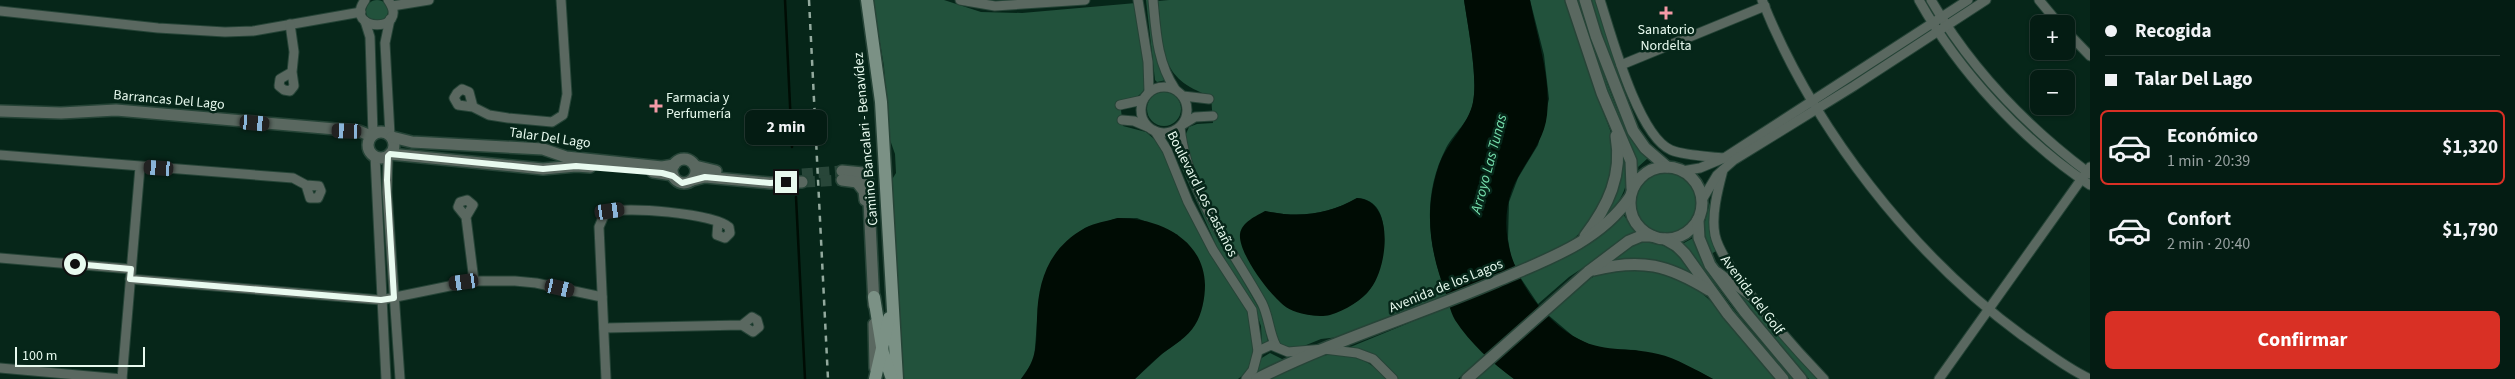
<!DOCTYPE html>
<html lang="es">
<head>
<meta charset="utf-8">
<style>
  :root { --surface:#041c13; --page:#122921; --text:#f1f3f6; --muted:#97a1a0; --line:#253a33; --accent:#d93025 }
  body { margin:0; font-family:"Source Sans 3",sans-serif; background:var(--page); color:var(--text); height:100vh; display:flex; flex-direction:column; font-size:19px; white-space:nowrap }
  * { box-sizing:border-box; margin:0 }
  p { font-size:16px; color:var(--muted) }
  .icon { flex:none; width:28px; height:28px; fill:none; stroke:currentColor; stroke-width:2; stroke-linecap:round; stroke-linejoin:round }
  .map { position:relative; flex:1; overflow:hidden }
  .sheet { display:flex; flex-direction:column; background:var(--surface); width:425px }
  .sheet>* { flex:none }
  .banner { display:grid; align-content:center; height:110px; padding:0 15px; background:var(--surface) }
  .controls { position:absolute; left:2030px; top:15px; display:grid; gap:10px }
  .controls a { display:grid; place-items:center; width:45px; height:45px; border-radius:8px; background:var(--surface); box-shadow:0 1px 4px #0004,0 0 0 1px var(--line); font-size:25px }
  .scale { position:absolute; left:15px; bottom:12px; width:130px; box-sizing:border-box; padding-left:5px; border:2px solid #e8faef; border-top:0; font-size:14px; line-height:18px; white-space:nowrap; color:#e8faef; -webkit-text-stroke:4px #062619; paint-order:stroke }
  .end { position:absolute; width:22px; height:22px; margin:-11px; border:6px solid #e8faef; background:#111; box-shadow:0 0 0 2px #111 }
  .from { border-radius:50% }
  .bubble { position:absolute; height:35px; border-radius:8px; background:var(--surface); box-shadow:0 1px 4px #0004,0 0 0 1px var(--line); font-size:16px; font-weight:700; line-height:35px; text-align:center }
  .car { position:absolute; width:15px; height:30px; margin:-15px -8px; border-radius:6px; box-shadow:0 0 4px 1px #0007; background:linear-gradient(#222 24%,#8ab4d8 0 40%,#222 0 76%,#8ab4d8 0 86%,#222 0) }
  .banner b { display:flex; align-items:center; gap:18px; height:48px; font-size:19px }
  .banner b+b { border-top:1px solid var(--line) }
  .banner i { width:12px; height:12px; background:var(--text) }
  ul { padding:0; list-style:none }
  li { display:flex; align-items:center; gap:15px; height:75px; margin:0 10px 8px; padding:0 5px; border:2px solid transparent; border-radius:8px }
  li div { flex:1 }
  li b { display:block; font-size:19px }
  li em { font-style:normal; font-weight:700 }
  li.selected { border-color:var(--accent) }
  li>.icon { width:45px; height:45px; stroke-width:1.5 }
  .primary-button { display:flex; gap:10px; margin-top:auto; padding:10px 15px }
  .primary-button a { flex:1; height:58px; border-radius:8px; background:var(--accent); color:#fff; font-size:20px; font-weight:700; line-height:58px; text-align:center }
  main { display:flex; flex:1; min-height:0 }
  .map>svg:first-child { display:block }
</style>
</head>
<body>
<main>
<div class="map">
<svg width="2090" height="379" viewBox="0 0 2090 379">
  <rect width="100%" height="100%" fill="#062619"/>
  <!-- green -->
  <g fill="#22523c" fill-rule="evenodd">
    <circle cx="377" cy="11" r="11"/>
    <path d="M873,0H944L981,12L1022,13L1136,3C1139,22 1153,76 1143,91C1137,99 1129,100 1120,102L1123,126L1146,132L1162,146L1248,312C1253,335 1260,364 1238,379H1135L1162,354L1181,340L1178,235L1137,218H1118L1085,228L1072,237L1037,322L1034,360L1021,379H900L891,181L896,173L895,154L888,134L884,67Z"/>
    <polygon points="1146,0 1149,0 1166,80 1157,82 1155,80"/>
    <path d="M1169,0H1464C1468,27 1478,78 1473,103C1470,121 1454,133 1446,148C1421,197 1428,247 1447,296L1339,337L1321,339L1294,350L1278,344L1207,199L1187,149L1186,134L1189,127L1197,124L1213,123L1211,96C1158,79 1164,49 1158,1ZM1357,198C1397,200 1384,263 1372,286C1364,301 1346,308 1331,312C1325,313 1318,316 1312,315C1303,314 1294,310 1286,307L1265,211C1299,218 1327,215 1357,198Z"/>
    <path d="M1530,0H1567C1576,32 1586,63 1596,94C1603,114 1613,131 1615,152C1618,186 1591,227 1565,246C1551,256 1531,260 1516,267L1511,257L1508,239L1509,202L1518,178L1538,145L1549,99L1544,55Z"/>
    <path d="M1575,0H1581C1593,39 1618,134 1648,158L1638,167L1606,94Z"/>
    <polygon points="1590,0 1595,0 1625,93 1627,104"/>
    <circle cx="1164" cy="109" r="17"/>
    <polygon points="1177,137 1190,178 1206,215 1262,314 1268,342 1262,345 1261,326 1254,307 1217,247 1169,140"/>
    <path d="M1620,150C1635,176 1624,198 1606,218H1602Z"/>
    <circle cx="1667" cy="202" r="32"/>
    <polygon points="1716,179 1711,234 1716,251 1708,256 1703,229"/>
    <polygon points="1623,214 1636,233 1569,277 1538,304 1520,277"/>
    <path d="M1695,237C1696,274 1768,351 1795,379H1788L1734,316L1682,244Z"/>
    <path d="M1642,242C1670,241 1681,258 1696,278L1608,261L1627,248Z"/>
    <path d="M1627,268C1643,270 1658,271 1673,276C1714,290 1747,348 1777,379H1713L1698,371L1635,350L1607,349L1590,345L1573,336L1547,314C1576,289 1587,272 1627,268Z"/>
    <polygon points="1729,284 1752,305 1817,379 1809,379"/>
    <polygon points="1450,306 1485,354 1458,379 1397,379 1348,348"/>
    <polygon points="1270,353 1284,360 1253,376 1260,359"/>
    <path d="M1333,354C1360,357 1368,360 1388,379H1270L1321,356Z"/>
    <polygon points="1494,363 1514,379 1472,379 1476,375 1478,377"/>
  </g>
  <!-- water -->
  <g fill="#000c04">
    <path d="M1464,0H1530C1537,38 1551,76 1547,115C1544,144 1522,164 1512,190C1492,244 1527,308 1573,336C1602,354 1627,346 1658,354C1676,358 1696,370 1713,379H1514C1492,363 1470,343 1455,320C1450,311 1448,300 1445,291C1429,248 1424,209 1439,165C1447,142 1469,124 1473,102C1478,77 1468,27 1464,0Z"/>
    <path d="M1357,198C1395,200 1388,266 1371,288C1361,301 1346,310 1330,315C1318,318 1296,314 1286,307C1270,296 1238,253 1240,234C1242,222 1256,216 1265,211C1299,218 1327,215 1357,198Z"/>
    <path d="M1118,218C1159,218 1204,239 1205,285C1205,298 1202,314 1195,325C1188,337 1174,345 1163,353C1153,361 1144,370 1135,379H1021C1038,358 1036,344 1037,318C1038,280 1049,248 1085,228C1094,223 1107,221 1118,218Z"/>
  </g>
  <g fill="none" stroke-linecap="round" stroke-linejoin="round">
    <!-- stream -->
    <g stroke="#000c04" stroke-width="2.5">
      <polyline points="785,0 792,147"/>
      <polyline points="796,197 805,379"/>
    </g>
    <!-- tertiary-tunnel -->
    <g stroke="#284639" stroke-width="11" stroke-dasharray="11 5.5" stroke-linecap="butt">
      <polyline points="802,174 842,171"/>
      <polyline points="804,182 842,180"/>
    </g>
    <!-- minor casing -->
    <g stroke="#264437" stroke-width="11">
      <g id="minor">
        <path d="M365,0C342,32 412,34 388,0"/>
        <polyline points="960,0 995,6 1085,0"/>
        <polyline points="1138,0 1148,62 1149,92"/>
        <path d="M1153,0C1156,32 1157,62 1175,89"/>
        <path d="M1600,0C1611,34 1638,136 1671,150C1686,156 1707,156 1724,158"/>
        <path d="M1762,0C1813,128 1912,255 2023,336C2045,351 2066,368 2090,379"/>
        <path d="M1919,0C1958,70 2023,141 2090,185"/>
        <path d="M1931,0C1971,69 2026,126 2090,174"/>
        <polyline points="2039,0 2059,24"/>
        <polyline points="392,6 429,0"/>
        <polyline points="0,11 158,28 225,32 253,31 361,12"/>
        <polyline points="365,21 370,37 373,135"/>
        <polyline points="290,24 294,52 292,72 294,86 290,91 284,90 279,86 280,79 292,72"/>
        <polyline points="2066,31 2090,56"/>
        <polyline points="1621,65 1765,6"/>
        <circle cx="1164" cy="110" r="23"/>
        <polyline points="1183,96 1209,99"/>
        <polyline points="1120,105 1143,100"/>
        <polyline points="473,107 458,105 454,98 457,93 462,89 469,92 473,107 489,115 508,118 552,122 563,115 567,94 561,0"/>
        <polyline points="1122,120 1134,121 1148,127"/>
        <polyline points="1182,125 1195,117 1213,116"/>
        <path d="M1180,127C1187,193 1231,247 1262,303C1269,317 1269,333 1276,346"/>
        <polyline points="1155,131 1167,150 1188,202 1213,250 1252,310 1258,351"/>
        <polyline points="390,135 385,43 390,19"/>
        <polyline points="0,155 293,178 306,185 319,186 321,191 318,198 310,198 306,185"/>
        <polyline points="375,156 386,379"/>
        <polyline points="388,156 387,192 400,379"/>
        <path d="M1723,170C1718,189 1711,215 1715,235C1722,269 1798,352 1824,379"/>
        <polyline points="1682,171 1700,168 1724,158 1968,0"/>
        <polyline points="1702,200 1717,175 1734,160 1854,86 1986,0"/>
        <polyline points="466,217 473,205 467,200 460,202 458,207 466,217 474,281"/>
        <polyline points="0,258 131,269"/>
        <polyline points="1718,272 1750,296"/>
        <polyline points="130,279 381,300 474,281 515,281 536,283 602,297"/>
        <polyline points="604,328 742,325 753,332 759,327 757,320 752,317 742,325"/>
        <polyline points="0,368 122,379"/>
        <polyline points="122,379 140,167"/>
        <path d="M606,379L599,227L605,213C623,205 715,214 729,227L730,233L725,238L717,235L718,222"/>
        <polyline points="1246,379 1253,370 1258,351 1271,345 1288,352 1324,349 1357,353 1373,359 1393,379"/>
        <polyline points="1939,379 2090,167"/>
      </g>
    </g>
    <!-- tertiary casing -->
    <g stroke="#264437" stroke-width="14">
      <g id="tertiary">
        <polyline points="1571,0 1602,93 1631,161 1632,188"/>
        <polyline points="1585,0 1596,36 1633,131 1645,148 1667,167"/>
        <polyline points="0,111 61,113 116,110 359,131 371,136"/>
        <circle cx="381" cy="145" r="13"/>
        <polyline points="392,137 412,142 543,149 566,157 662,167 674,165"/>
        <polyline points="390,154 543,169 576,166 590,167"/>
        <circle cx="684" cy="171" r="12"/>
        <polyline points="695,166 716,171"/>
        <circle cx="1666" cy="203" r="36"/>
        <polyline points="842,171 863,173 868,181 874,305"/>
        <polyline points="653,172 673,175"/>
        <polyline points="693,180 705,177 770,183 802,182"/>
        <polyline points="842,180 857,182 864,191 865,200"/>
        <polyline points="1698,220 1699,238 1710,265 1745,312 1801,379"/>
        <path d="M1585,236C1608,206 1623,175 1616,136"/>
        <polyline points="1665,239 1677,246 1685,254 1728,314 1783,379"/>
        <path d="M1594,270C1642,258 1668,265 1709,290"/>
        <polyline points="874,324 875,368"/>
        <path d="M1257,379C1334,340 1418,315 1497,281C1546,260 1599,242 1630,197"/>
        <polyline points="1467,379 1588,272 1629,241 1641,236 1652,236"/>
      </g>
    </g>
    <!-- secondary casing -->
    <g stroke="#264437" stroke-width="15">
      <g id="secondary">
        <polyline points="867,0 881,102 897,379"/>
        <polyline points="874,297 883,353 892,379"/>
        <polyline points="875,379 889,318"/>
      </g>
    </g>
    <!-- minor -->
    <use href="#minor" stroke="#5a6860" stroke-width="9"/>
    <!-- tertiary -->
    <use href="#tertiary" stroke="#5a6860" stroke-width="11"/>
    <!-- secondary -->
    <use href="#secondary" stroke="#7b9185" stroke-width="12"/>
    <!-- rail -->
    <polyline stroke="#93aa9e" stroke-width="2.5" stroke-dasharray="6 6" stroke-linecap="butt" points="809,0 828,379"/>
  </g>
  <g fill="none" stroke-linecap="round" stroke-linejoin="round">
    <!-- route -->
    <polyline stroke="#e8faef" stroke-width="6" points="75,264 131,269 130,279 381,300 394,298 387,180 388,156 390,154 543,169 576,166 662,173 673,176 682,183 705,177 770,183 786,182"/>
  </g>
  <!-- markers -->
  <g fill="#f49aa6" stroke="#062619" stroke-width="2">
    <path d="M1663.5 5.5h5v5h5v5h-5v5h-5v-5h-5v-5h5z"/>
    <path d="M653.5 98.5h5v5h5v5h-5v5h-5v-5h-5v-5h5z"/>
  </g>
  <g text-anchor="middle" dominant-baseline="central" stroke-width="5" stroke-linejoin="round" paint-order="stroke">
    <!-- poi labels -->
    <g font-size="14" fill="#e8faef" stroke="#062619">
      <text x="1666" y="30">Sanatorio<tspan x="1666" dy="16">Nordelta</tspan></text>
      <text x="666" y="98" text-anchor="start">Farmacia y<tspan x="666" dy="16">Perfumería</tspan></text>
    </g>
    <!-- street labels -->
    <g font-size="14" fill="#e8faef" stroke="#062619">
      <text transform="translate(169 100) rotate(5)">Barrancas Del Lago</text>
      <text transform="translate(550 138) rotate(8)">Talar Del Lago</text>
      <text transform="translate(866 139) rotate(-95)">Camino Bancalari - Benavídez</text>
      <text transform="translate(1202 194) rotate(63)">Boulevard Los Castaños</text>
      <text transform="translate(1446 286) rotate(-22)">Avenida de los Lagos</text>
      <text transform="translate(1752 295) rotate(53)">Avenida del Golf</text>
    </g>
    <!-- water labels -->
    <g font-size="15" font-style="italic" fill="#75ddab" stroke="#062619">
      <text transform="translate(1489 164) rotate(-75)">Arroyo Las Tunas</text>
    </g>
  </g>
</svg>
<div class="controls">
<a>+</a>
<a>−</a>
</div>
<div class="scale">100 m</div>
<i class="end from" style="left:75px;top:264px"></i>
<i class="end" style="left:786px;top:182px"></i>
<div class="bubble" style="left:745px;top:110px;width:82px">2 min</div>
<i class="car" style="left:255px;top:123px;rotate:95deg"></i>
<i class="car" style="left:347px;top:131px;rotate:272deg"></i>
<i class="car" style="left:159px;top:168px;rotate:274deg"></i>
<i class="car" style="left:610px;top:211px;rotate:82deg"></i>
<i class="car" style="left:464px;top:282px;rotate:262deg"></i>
<i class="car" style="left:560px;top:288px;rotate:103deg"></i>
</div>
<section class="sheet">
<div class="banner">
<b><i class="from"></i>Recogida</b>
<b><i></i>Talar Del Lago</b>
</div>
<ul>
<li class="selected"><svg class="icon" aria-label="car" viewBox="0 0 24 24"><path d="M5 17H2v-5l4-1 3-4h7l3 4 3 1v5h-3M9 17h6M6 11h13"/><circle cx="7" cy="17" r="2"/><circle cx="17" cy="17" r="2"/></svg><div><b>Económico</b><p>1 min · 20:39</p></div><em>$1,320</em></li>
<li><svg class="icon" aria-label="car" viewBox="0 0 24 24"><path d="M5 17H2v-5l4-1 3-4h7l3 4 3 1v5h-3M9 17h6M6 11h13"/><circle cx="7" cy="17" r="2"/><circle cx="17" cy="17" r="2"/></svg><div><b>Confort</b><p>2 min · 20:40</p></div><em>$1,790</em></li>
</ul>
<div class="primary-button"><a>Confirmar</a></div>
</section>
</main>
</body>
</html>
